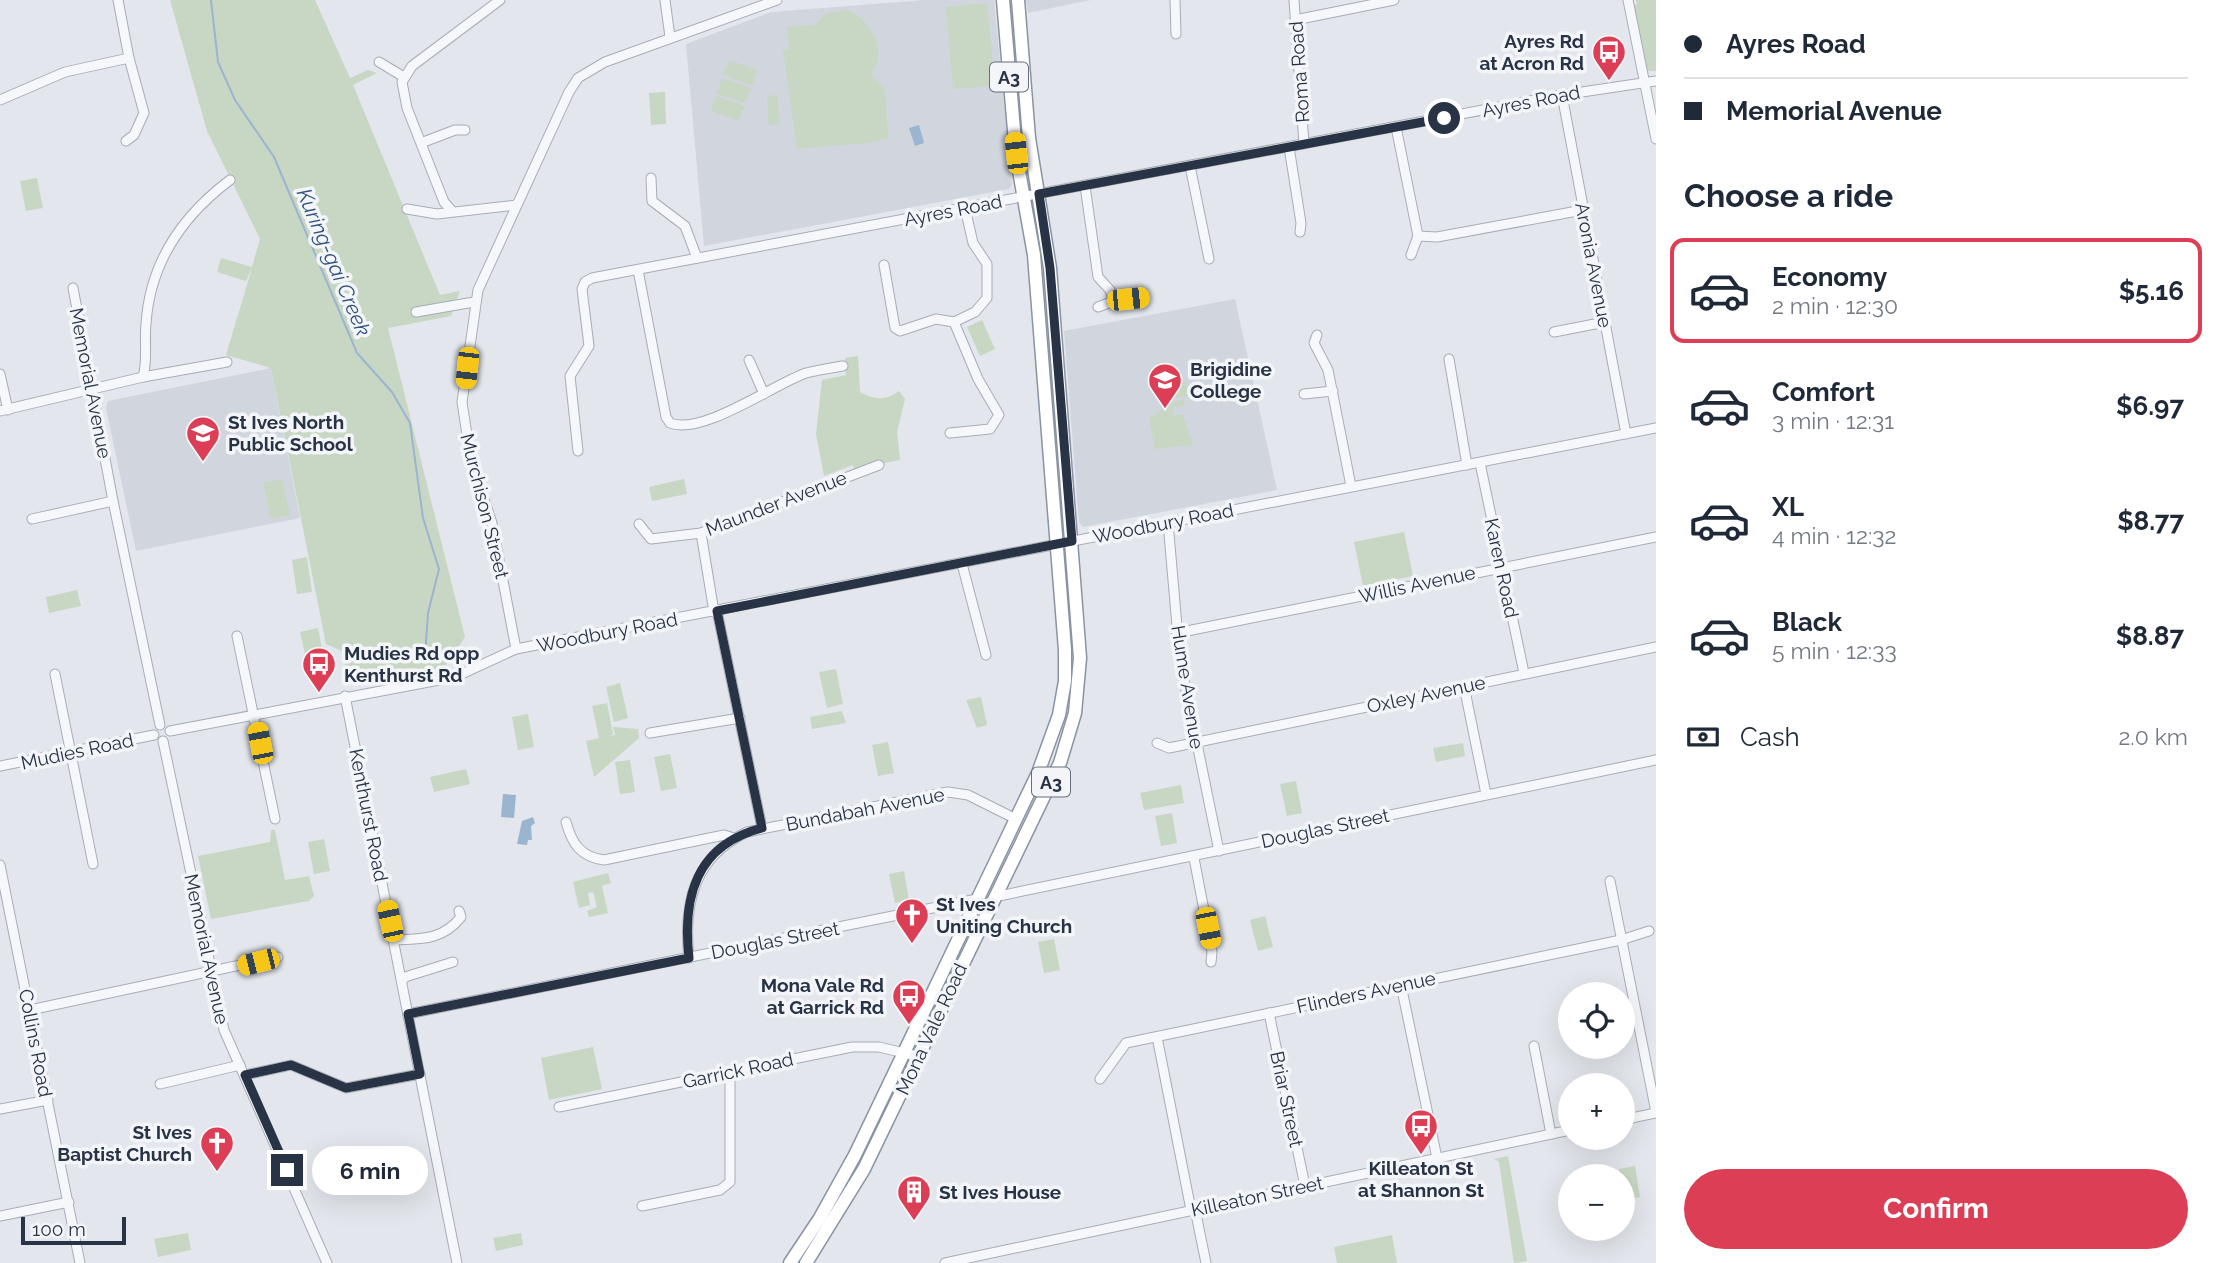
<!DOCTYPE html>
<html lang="en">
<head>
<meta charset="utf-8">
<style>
  :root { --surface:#fff; --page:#f2f2f3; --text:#1f2937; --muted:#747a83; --line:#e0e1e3; --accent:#db3e55 }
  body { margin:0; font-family:Raleway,sans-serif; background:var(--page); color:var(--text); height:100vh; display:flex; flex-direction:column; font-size:26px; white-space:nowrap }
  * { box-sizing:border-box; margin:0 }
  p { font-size:23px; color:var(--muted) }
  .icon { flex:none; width:38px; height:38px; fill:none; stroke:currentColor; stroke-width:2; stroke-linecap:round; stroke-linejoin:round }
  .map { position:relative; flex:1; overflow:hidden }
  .details { display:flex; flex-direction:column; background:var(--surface); width:560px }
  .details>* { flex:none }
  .top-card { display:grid; align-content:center; height:154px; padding:0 28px; background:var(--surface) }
  .tools { position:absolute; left:1558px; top:982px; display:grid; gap:14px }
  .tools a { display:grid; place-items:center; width:77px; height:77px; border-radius:50%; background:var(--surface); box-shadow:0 7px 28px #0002; font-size:35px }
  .scale { position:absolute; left:21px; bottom:18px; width:105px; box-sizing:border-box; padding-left:7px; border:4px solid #293346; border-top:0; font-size:19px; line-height:24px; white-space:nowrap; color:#293346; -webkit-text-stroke:5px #f3f5f9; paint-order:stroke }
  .end { position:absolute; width:32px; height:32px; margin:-16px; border:9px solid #293346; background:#fff; box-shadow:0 0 0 4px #fff }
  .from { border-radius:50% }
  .bubble { position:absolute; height:49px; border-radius:24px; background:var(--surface); box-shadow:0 7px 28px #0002; font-size:23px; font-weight:700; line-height:49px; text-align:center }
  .car { position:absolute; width:21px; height:42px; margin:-21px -10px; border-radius:9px; box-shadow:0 0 5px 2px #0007; background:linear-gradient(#f5c518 24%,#345 0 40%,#f5c518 0 76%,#345 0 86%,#f5c518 0) }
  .top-card b { display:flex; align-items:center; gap:24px; height:66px; font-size:26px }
  .top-card b+b { border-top:2px solid var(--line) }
  .top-card i { width:18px; height:18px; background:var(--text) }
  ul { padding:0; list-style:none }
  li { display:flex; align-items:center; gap:21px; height:105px; margin:0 14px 10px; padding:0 14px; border:4px solid transparent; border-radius:14px }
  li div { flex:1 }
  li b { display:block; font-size:26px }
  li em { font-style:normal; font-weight:700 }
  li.current { border-color:var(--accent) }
  li>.icon { width:63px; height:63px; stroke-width:1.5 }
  h2 { padding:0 28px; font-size:32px; line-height:84px }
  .pay { display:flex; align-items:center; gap:18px; height:77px; padding:0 28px; font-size:26px }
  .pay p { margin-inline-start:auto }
  .primary-button { display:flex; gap:14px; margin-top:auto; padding:14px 28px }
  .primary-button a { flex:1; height:80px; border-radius:42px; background:var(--accent); color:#fff; font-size:28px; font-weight:700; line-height:80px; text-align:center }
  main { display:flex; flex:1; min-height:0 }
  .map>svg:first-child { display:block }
</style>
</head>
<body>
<main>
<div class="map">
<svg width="1656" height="1263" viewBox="0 0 1656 1263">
  <rect width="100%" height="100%" fill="#e3e6ec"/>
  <!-- built -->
  <g fill="#d1d5de">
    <polygon points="925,0 994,0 1012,185 1009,189 704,246 686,44 771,12"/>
    <polygon points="1026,0 1091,0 1028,13"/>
    <polygon points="1235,299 1277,490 1083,527 1079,522 1064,331"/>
    <polygon points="271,368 300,518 136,551 106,408 108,401"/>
  </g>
  <!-- green -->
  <g fill="#c8d7c3">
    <polygon points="170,0 315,0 350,78 368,70 377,73 353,85 440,295 460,291 451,316 388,328 465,637 444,668 349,685 342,651 326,644 271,368 226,355 252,268 246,281 217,272 221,258 252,267 260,239 207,131"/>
    <polygon points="1008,0 1013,0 1020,100 1019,133"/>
    <polygon points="1636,0 1656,0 1656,71 1645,71 1633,5 1637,4"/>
    <polygon points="987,3 995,86 953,89 946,7"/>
    <path d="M847,10C869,18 890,51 871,74L885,90L888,138L868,143L797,149L783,50L789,49L787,27L815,25L826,13Z"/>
    <polygon points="729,60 757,70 752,85 723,75"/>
    <polygon points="722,78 751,88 745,103 717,94"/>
    <polygon points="665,92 666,124 651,125 649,93"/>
    <polygon points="777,95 780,124 769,125 767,96"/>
    <polygon points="716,96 745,106 739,121 711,111"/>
    <polygon points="37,178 43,208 26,211 20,181"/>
    <polygon points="1045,267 1058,442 1056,457 1044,312"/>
    <polygon points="982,320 995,349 980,356 967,327"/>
    <path d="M858,356L860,392C875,400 885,401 899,391L905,399L897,432L900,460L854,469L853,465L824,476L816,434L822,380L846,375L845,358Z"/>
    <polygon points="1185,380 1189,396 1173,398 1167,394 1164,385"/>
    <path d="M1185,399L1184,406L1173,407V415H1183L1193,445L1155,449L1149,418C1162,411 1171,401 1185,399Z"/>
    <polygon points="282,479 290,515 271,519 263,483"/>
    <polygon points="684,479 687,494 652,501 649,487"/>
    <polygon points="1404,532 1413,576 1363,586 1354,542"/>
    <polygon points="307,557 312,592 297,594 292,560"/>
    <polygon points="77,590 81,606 49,613 46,597"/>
    <polygon points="318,628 324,659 307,663 300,632"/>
    <polygon points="836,669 843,704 827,708 819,672"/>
    <polygon points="620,683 628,718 614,722 606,687"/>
    <polygon points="981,697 987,725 977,728 966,700"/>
    <polygon points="607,703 613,734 610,736 615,735 613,727 638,729 639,738 594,777 586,741 599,738 592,706"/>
    <polygon points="842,711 846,723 812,729 810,717"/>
    <polygon points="528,714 534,747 518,750 512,717"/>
    <polygon points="888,742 894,773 878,776 872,745"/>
    <polygon points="1463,743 1465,756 1436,762 1433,748"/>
    <polygon points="670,754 677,788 661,791 654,757"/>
    <polygon points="630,760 635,792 620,794 615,762"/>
    <polygon points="466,769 470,784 434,792 430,777"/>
    <polygon points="1296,781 1302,813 1287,816 1280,784"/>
    <polygon points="1181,785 1184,803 1144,810 1140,793"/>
    <polygon points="1172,813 1177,843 1161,846 1155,816"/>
    <polygon points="271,830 275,830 285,880 309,876 314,896 309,901 211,919 198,856 270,842"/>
    <polygon points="324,839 330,871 314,874 308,842"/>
    <polygon points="904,871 909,900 895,903 889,874"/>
    <polygon points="608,873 611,883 602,886 608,913 589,917 587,911 597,907 593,892 588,893 590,905 579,908 573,882"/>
    <polygon points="1265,916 1273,947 1258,951 1250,920"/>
    <polygon points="1054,939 1060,970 1044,973 1038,942"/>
    <polygon points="593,1047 602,1089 549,1100 541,1058"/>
    <polygon points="1508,1156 1527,1261 1514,1263 1499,1162 1494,1159"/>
    <polygon points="1635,1166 1640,1197 1625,1200 1619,1169"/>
    <polygon points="188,1233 191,1250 158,1257 154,1239"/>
    <polygon points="521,1233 523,1245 496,1251 493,1238"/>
    <polygon points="1392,1235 1397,1263 1337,1263 1334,1247"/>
  </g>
  <!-- water -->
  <g fill="#9bb4cf">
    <polygon points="919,125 924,143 915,146 909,128"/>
    <polygon points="503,794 516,795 514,818 501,817"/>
    <polygon points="533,817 535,823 531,826 532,840 528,840 527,845 517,844 522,821"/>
  </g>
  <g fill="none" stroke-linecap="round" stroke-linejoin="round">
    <!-- stream -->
    <polyline stroke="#9bb4cf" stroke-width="2" points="211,0 218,62 235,100 274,157 357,353 392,392 410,423 423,518 439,569 428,613 425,656"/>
    <!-- minor casing -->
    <g stroke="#a7adb7" stroke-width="11">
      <g id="minor">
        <polyline points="118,0 129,58 144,113 134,135 126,141"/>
        <polyline points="665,0 670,37"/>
        <polyline points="1175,0 1176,34"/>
        <polyline points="1294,0 1304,144"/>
        <polyline points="1628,0 1656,139"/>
        <polyline points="1295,20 1394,0"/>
        <polyline points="379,62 404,77"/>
        <polyline points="1562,95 1626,434"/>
        <polyline points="0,100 65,72 129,58"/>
        <polyline points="1396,127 1418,236"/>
        <polyline points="421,143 455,130 465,130"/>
        <polyline points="1289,147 1301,223 1300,232"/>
        <polyline points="1190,166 1209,259"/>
        <polyline points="651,178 652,201 685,226 697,258"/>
        <polyline points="1085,186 1098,277 1110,290 1114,301"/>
        <polyline points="407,209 437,214 517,205"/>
        <polyline points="452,211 444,202 407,108 402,82 412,66 500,0"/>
        <polyline points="1411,255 1418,236 1437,237 1583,210"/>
        <polyline points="884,265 895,328 900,331 936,319 954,322 975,312 987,298 987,264 973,243 965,208"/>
        <path d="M638,270L666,417L670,423C702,436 774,384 806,373C818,370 831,368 843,366"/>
        <polyline points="73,288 113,501 160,725"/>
        <polyline points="1098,307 1114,301 1143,298"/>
        <polyline points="416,312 474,302"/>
        <polyline points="1554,332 1605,322"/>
        <polyline points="1317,335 1314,343 1328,370 1351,486"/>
        <polyline points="1449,359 1467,465"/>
        <polyline points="749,360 764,394"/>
        <polyline points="0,374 8,410"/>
        <path d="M143,377C148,359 144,342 146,324C150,262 182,216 230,180"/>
        <polyline points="1304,394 1333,391"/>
        <polyline points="0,411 143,377 227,362"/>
        <polyline points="950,433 990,429 999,415 978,379 954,322"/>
        <polyline points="578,451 570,376 589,346 582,289 585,282 592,278 1562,95 1656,81"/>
        <polyline points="1480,463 1524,673"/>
        <polyline points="32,519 113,501"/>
        <polyline points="1168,522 1180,661 1219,851"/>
        <polyline points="639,524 651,539 701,533 879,465"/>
        <polyline points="701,533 714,612"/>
        <polyline points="962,564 986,655"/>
        <polyline points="717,611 762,828"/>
        <polyline points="1177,633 1656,537"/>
        <polyline points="237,636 275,819"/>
        <polyline points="516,649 492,523 471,461 462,402 478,290 569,92 578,78 605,62 777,0"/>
        <polyline points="55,674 93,864"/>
        <polyline points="1464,686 1486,794"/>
        <polyline points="345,696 457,1263"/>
        <polyline points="170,731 455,677 516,649 1656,428"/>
        <polyline points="650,733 740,718"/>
        <polyline points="163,741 224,1030 327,1263"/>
        <polyline points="1157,743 1169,748 1656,647"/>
        <polyline points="0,766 154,735"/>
        <path d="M566,822C572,844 581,857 604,860L724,835L734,838"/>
        <polyline points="1194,858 1212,952 1211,962"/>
        <polyline points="0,865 80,1263"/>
        <polyline points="1610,881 1656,1112"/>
        <polyline points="994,897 1656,760"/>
        <path d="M394,940C422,939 443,940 461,917L459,911"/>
        <path d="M689,958C683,903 694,857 747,832L948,792L968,795L1016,819"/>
        <polyline points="402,981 405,977 453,962"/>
        <polyline points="1401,985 1437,1158"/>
        <polyline points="30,1010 278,957"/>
        <polyline points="1269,1013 1305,1186"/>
        <polyline points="408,1014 977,899"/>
        <polyline points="1157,1037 1190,1205 1196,1214 1206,1263"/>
        <polyline points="1534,1046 1551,1134"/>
        <polyline points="245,1075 291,1065 346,1088 420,1074"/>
        <polyline points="1100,1079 1126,1043 1621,940 1649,931"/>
        <polyline points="160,1084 240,1065"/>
        <polyline points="559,1107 852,1047 879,1047 917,1056"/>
        <polyline points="0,1109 48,1100"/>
        <polyline points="1622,1120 1656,1113"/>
        <polyline points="642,1206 720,1190 730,1182 730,1072"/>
        <polyline points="0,1216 69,1202"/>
        <polyline points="945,1263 1570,1130"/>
      </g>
    </g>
    <!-- highway casing -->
    <g stroke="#8993a4" stroke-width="15">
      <g id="highway">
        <polyline points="790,1263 820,1218 855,1155 1038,773 1059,715 1065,681 1065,650 1034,255 1016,154 1003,0"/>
        <polyline points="806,1263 864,1169 1060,763 1075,713 1080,658 1050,268 1029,138 1018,0"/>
      </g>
    </g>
    <!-- minor -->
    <use href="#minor" stroke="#f6f7fa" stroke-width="9"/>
    <!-- highway -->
    <use href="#highway" stroke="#fff" stroke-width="12"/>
  </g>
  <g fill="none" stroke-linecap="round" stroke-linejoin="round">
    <!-- route -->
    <path stroke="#293346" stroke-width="9" d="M287,1170L245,1075L291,1065L346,1088L420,1074L408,1014L689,958C682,897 696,845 762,828L717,611L1072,541L1050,268L1039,194L1444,118"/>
  </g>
  <!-- icons -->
  <defs>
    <g id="bus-pin" transform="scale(1.75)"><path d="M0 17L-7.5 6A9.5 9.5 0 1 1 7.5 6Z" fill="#db3e55" stroke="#f3f5f9"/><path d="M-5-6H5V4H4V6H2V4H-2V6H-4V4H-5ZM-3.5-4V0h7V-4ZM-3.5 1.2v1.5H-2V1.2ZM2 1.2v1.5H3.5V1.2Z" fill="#fff"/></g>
    <g id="school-pin" transform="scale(1.75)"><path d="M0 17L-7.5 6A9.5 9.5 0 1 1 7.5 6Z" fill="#db3e55" stroke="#f3f5f9"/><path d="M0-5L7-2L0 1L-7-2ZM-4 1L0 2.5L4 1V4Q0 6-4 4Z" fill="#fff"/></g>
    <g id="church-pin" transform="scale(1.75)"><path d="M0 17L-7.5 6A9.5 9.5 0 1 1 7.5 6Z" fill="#db3e55" stroke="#f3f5f9"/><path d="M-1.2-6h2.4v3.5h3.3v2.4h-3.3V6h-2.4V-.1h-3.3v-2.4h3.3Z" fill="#fff"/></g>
    <g id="building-pin" transform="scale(1.75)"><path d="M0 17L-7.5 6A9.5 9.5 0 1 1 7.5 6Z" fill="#db3e55" stroke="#f3f5f9"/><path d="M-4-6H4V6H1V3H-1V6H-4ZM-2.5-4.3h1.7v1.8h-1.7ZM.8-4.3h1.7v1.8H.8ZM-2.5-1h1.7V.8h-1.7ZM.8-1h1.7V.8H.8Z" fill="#fff"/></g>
  </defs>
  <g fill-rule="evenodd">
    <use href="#bus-pin" x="1609" y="52"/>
    <use href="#school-pin" x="1165" y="380"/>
    <use href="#school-pin" x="203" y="433"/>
    <use href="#bus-pin" x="319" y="664"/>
    <use href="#church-pin" x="912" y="915"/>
    <use href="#bus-pin" x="909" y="996"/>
    <use href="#bus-pin" x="1421" y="1126"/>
    <use href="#church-pin" x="217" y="1143"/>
    <use href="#building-pin" x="914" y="1192"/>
  </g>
  <g text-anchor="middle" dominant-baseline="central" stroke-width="7" stroke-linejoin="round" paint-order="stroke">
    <!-- shield labels -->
    <g fill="#f3f5f9" stroke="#666d7c" stroke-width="2">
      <rect x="990" y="62.5" width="38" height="29" rx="5"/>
      <rect x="1032" y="767.5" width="38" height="29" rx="5"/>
    </g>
    <g font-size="18" font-weight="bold" fill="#293346">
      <text x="1009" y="77">A3</text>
      <text x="1051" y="782">A3</text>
    </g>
    <!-- poi labels -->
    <g font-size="19" font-weight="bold" fill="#293346" stroke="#f3f5f9" text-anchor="start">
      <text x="1584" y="41" text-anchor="end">Ayres Rd<tspan x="1584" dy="22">at Acron Rd</tspan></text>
      <text x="1190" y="369">Brigidine<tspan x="1190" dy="22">College</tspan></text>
      <text x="228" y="422">St Ives North<tspan x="228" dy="22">Public School</tspan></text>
      <text x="344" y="653">Mudies Rd opp<tspan x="344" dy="22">Kenthurst Rd</tspan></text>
      <text x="936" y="904">St Ives<tspan x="936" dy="22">Uniting Church</tspan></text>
      <text x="884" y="985" text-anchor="end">Mona Vale Rd<tspan x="884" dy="22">at Garrick Rd</tspan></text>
      <text x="192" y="1132" text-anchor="end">St Ives<tspan x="192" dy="22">Baptist Church</tspan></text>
      <text x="1421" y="1168" text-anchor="middle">Killeaton St<tspan x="1421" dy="22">at Shannon St</tspan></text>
      <text x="939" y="1192">St Ives House</text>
    </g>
    <!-- street labels -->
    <g font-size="19" fill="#293346" stroke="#f3f5f9">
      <text transform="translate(1299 72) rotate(-94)">Roma Road</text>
      <text transform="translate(1531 101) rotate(-11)">Ayres Road</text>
      <text transform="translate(953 210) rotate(-11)">Ayres Road</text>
      <text transform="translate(1594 265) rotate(79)">Aronia Avenue</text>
      <text transform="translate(91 383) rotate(79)">Memorial Avenue</text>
      <text transform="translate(776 503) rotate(-21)">Maunder Avenue</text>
      <text transform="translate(485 506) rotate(76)">Murchison Street</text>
      <text transform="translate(1163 523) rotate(-11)">Woodbury Road</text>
      <text transform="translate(1502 568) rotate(78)">Karen Road</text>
      <text transform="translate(1417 584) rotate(-12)">Willis Avenue</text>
      <text transform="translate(607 632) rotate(-11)">Woodbury Road</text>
      <text transform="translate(1188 687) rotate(81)">Hume Avenue</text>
      <text transform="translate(1426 694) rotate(-12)">Oxley Avenue</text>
      <text transform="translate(77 751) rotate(-12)">Mudies Road</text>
      <text transform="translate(865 809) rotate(-11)">Bundabah Avenue</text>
      <text transform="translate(369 815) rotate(79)">Kenthurst Road</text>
      <text transform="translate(1325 828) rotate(-12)">Douglas Street</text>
      <text transform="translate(775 940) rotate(-11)">Douglas Street</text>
      <text transform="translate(207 949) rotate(78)">Memorial Avenue</text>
      <text transform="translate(1366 992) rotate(-12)">Flinders Avenue</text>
      <text transform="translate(931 1029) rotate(-65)">Mona Vale Road</text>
      <text transform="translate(36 1043) rotate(79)">Collins Road</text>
      <text transform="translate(738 1070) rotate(-12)">Garrick Road</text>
      <text transform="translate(1287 1099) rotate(78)">Briar Street</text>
      <text transform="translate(1257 1196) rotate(-12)">Killeaton Street</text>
    </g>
    <!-- water labels -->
    <g font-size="21" font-style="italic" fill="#2f527e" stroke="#f3f5f9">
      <text transform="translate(334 262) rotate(67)">Kuring-gai Creek</text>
    </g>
  </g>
</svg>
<div class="tools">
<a><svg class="icon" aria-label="locate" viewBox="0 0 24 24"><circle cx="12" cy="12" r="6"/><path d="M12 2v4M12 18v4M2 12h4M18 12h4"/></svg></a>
<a>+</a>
<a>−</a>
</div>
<div class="scale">100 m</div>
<i class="end from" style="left:1444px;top:118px"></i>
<i class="end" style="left:287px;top:1170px"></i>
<div class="bubble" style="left:312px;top:1146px;width:116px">6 min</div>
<i class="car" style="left:1016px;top:153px;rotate:354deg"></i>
<i class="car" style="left:1128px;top:299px;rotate:84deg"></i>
<i class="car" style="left:467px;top:368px;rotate:186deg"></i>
<i class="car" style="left:260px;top:743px;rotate:349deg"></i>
<i class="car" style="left:390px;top:921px;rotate:348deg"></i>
<i class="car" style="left:1208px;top:928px;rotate:169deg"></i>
<i class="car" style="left:258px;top:962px;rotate:256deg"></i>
</div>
<section class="details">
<div class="top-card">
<b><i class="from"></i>Ayres Road</b>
<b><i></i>Memorial Avenue</b>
</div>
<h2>Choose a ride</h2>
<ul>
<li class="current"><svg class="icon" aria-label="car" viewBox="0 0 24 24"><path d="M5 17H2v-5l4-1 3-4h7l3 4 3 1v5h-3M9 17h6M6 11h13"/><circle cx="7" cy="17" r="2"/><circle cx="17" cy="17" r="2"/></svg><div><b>Economy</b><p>2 min · 12:30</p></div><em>$5.16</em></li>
<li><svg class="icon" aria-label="car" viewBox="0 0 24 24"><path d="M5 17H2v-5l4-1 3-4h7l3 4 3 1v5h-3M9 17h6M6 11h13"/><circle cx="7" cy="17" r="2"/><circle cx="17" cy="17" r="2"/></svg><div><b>Comfort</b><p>3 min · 12:31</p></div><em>$6.97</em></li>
<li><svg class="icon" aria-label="car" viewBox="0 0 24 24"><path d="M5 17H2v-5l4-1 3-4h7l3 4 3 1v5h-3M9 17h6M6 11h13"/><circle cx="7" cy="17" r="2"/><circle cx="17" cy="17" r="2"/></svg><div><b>XL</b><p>4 min · 12:32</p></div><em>$8.77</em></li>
<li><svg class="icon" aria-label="car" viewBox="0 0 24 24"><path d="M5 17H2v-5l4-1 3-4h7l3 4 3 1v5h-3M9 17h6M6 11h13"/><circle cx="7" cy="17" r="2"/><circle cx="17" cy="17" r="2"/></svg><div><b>Black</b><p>5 min · 12:33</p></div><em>$8.87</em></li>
</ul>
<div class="pay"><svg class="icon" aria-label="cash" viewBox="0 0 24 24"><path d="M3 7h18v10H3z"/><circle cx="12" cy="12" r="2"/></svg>Cash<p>2.0 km</p></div>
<div class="primary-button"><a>Confirm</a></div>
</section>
</main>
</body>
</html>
